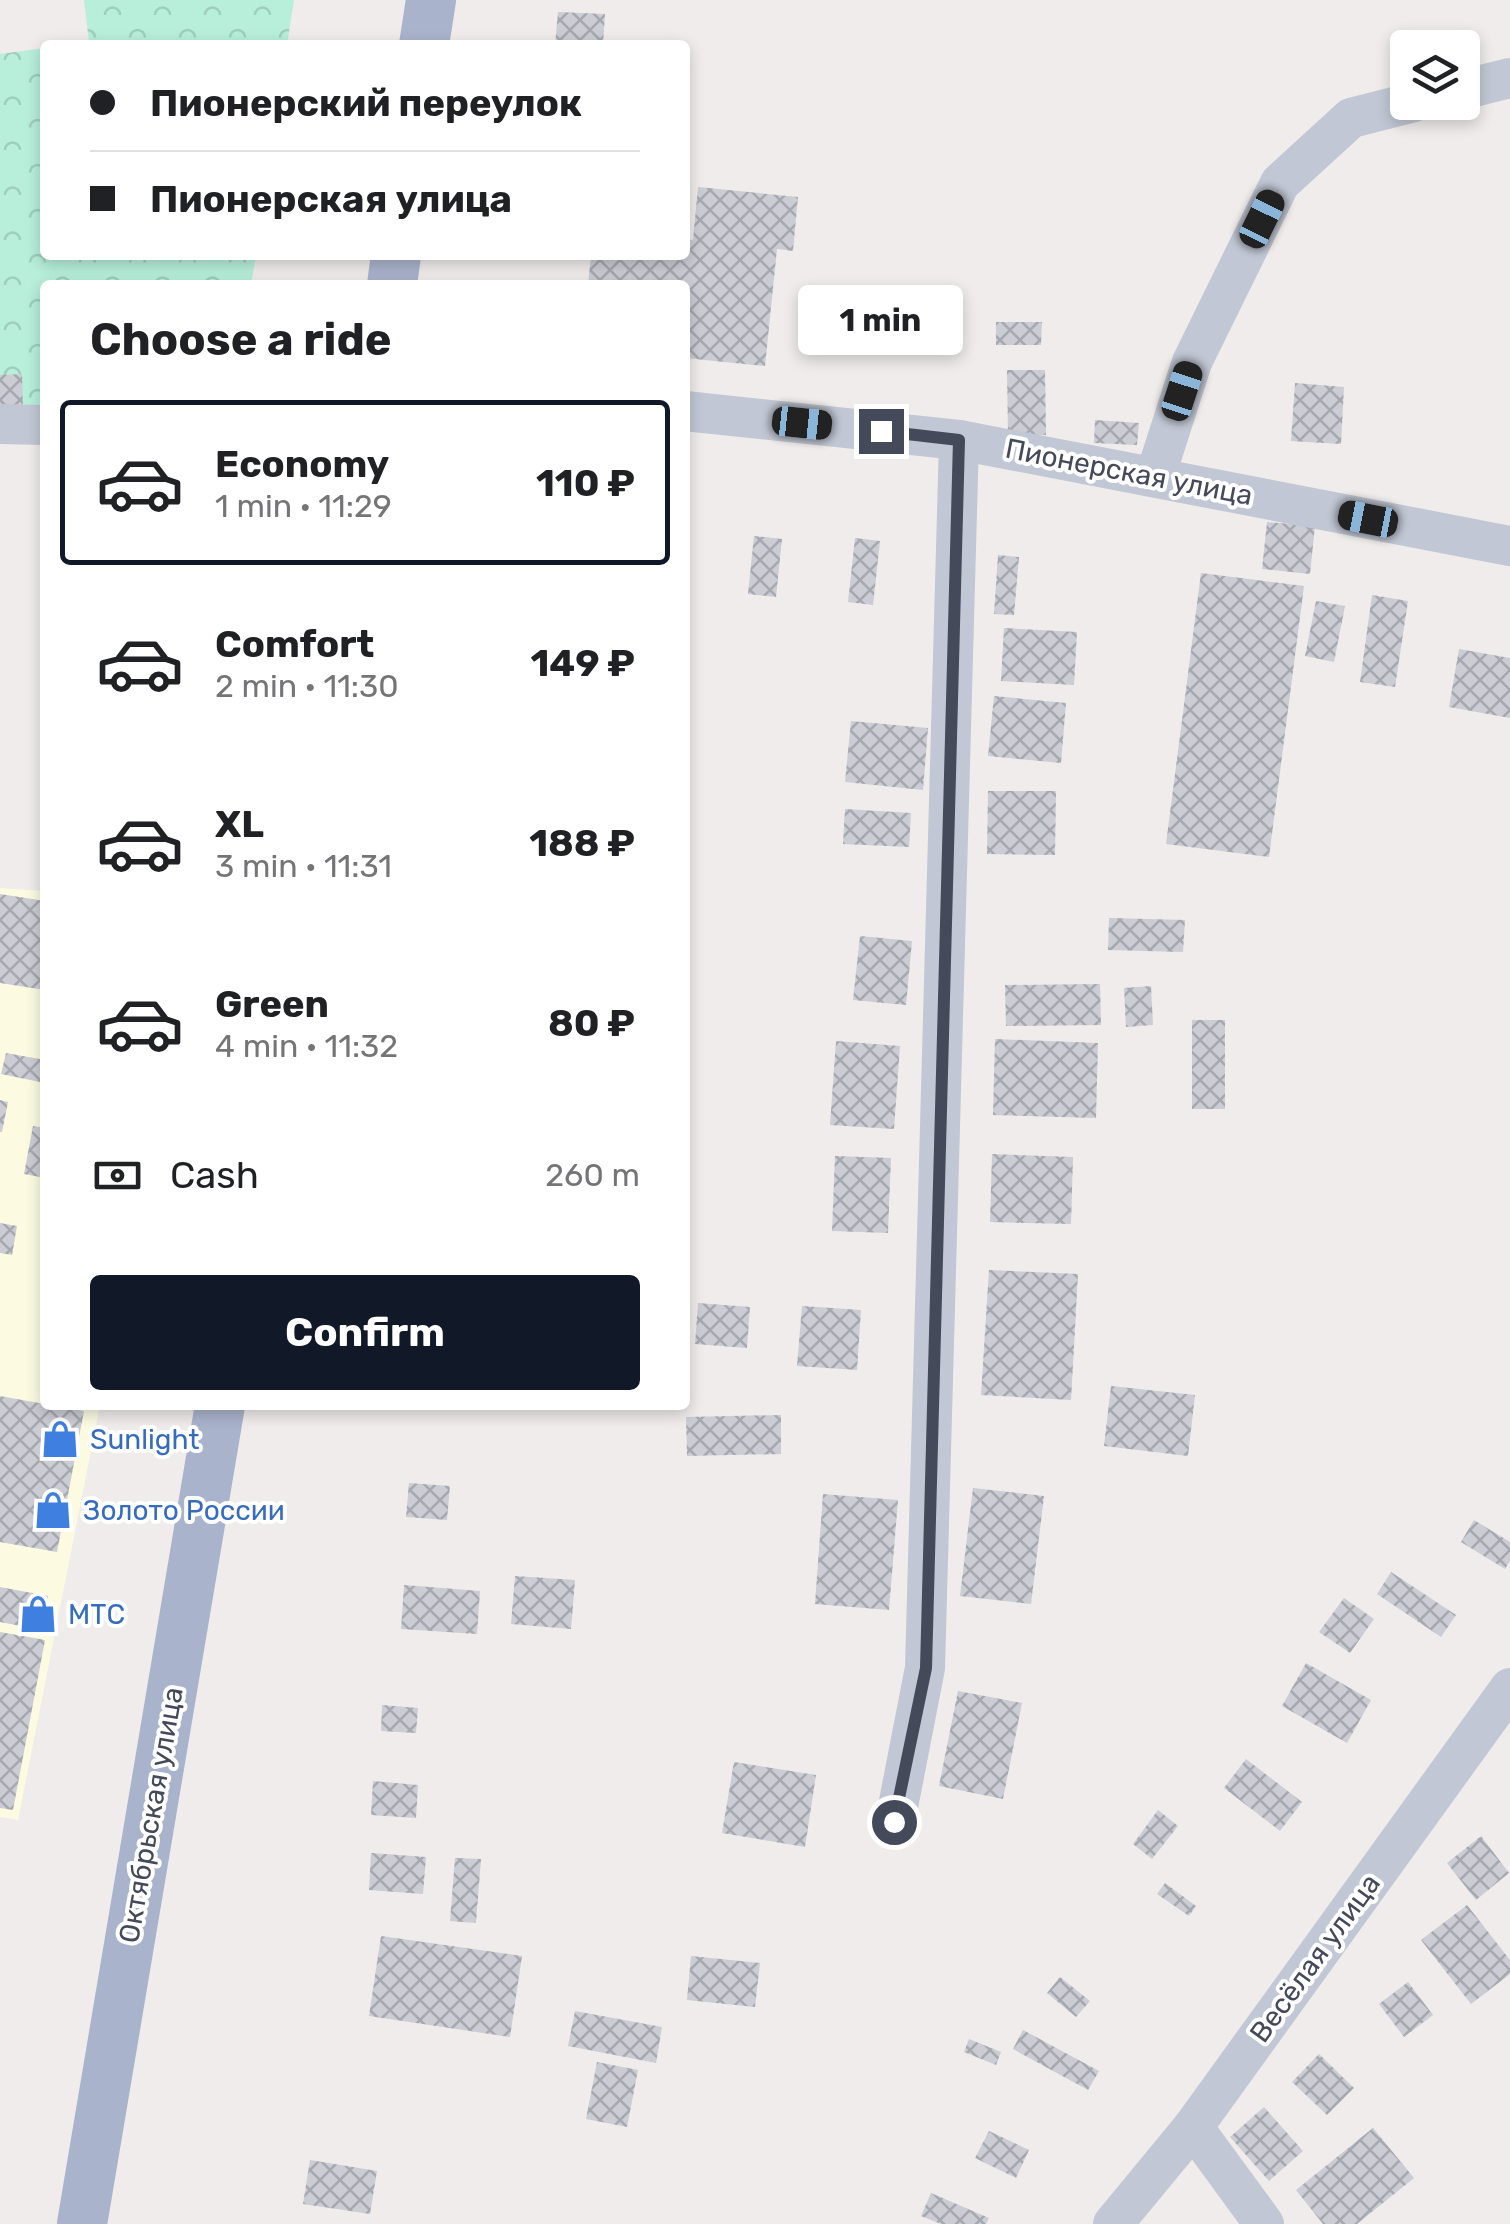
<!DOCTYPE html>
<html lang="en">
<head>
<meta charset="utf-8">
<style>
  :root { --surface:#fff; --page:#f6f6f6; --text:#202124; --muted:#757577; --line:#e0e0e0; --accent:#111827 }
  body { margin:0; font-family:Rubik,sans-serif; background:var(--page); color:var(--text); height:100vh; display:flex; flex-direction:column; font-size:38px; white-space:nowrap }
  * { box-sizing:border-box; margin:0 }
  p { font-size:32px; color:var(--muted) }
  .icon { flex:none; width:55px; height:55px; fill:none; stroke:currentColor; stroke-width:2; stroke-linecap:round; stroke-linejoin:round }
  .map { position:relative; flex:1; overflow:hidden }
  .drawer { position:absolute; left:40px; top:280px; width:650px; height:1130px; display:flex; flex-direction:column; background:var(--surface); border-radius:10px; box-shadow:0 5px 15px #0003 }
  .drawer>* { flex:none }
  .hud { position:absolute; left:40px; top:40px; width:650px; height:220px; border-radius:10px; box-shadow:0 5px 15px #0003; display:grid; align-content:center; height:220px; padding:0 50px; background:var(--surface) }
  .fabs { position:absolute; left:1390px; top:30px; display:grid; gap:20px }
  .fabs a { display:grid; place-items:center; width:90px; height:90px; border-radius:10px; background:var(--surface); box-shadow:0 5px 15px #0003; font-size:50px }
  .end { position:absolute; width:45px; height:45px; margin:-22px; border:12px solid #444a5a; background:#fff; box-shadow:0 0 0 5px #fff }
  .from { border-radius:50% }
  .bubble { position:absolute; height:70px; border-radius:10px; background:var(--surface); box-shadow:0 5px 15px #0003; font-size:32px; font-weight:700; line-height:70px; text-align:center }
  .car { position:absolute; width:30px; height:60px; margin:-30px -15px; border-radius:12px; box-shadow:0 0 8px 2px #0007; background:linear-gradient(#222 24%,#8ab4d8 0 40%,#222 0 76%,#8ab4d8 0 86%,#222 0) }
  .hud b { display:flex; align-items:center; gap:35px; height:95px; font-size:38px }
  .hud b+b { border-top:2px solid var(--line) }
  .hud i { width:25px; height:25px; background:var(--text) }
  ul { padding:0; list-style:none }
  li { display:flex; align-items:center; gap:30px; height:165px; margin:0 20px 15px; padding:0 30px; border:5px solid transparent; border-radius:10px }
  li div { flex:1 }
  li b { display:block; font-size:38px }
  li em { font-style:normal; font-weight:700 }
  li.active { border-color:var(--accent) }
  li>.icon { width:90px; height:90px; stroke-width:1.5 }
  h2 { padding:0 50px; font-size:45px; line-height:120px }
  .pay { display:flex; align-items:center; gap:25px; height:110px; padding:0 50px; font-size:38px }
  .pay p { margin-inline-start:auto }
  .action { display:flex; gap:20px; margin-top:auto; padding:20px 50px }
  .action a { flex:1; height:115px; border-radius:10px; background:var(--accent); color:#fff; font-size:40px; font-weight:700; line-height:115px; text-align:center }
  .map>svg:first-child { display:block }
</style>
</head>
<body>
<div class="map">
<svg width="1510" height="2224" viewBox="0 0 1510 2224">
  <defs>
    <pattern id="forest-crowns" width="20" height="18" patternUnits="userSpaceOnUse" patternTransform="scale(2.5)"><rect width="20" height="18" fill="#b7efdb"/><path d="M2 6a3 3 0 1 1 6 0M12 15a3 3 0 1 1 6 0" fill="none" stroke="#9fcebe"/></pattern>
    <pattern id="building-cross-hatch" width="8" height="8" patternUnits="userSpaceOnUse" patternTransform="scale(2.5)"><rect width="8" height="8" fill="#cbccd4"/><path d="M0 0l8 8M0 8l8-8" fill="none" stroke="#a6a8af"/></pattern>
  </defs>
  <rect width="100%" height="100%" fill="#efeceb"/>
  <!-- commercial -->
  <polygon fill="#fcfbe2" points="0,888 45,891 45,1405 100,1405 18,1820 0,1817"/>
  <!-- forest -->
  <g fill="url(#forest-crowns)">
    <polygon points="84,0 294,0 287,45 70,45 89,42"/>
    <polygon points="45,48 45,255 256,255 251,285 45,285 45,404 0,410 0,54"/>
  </g>
  <!-- building -->
  <g fill="url(#building-cross-hatch)">
    <polygon points="558,12 605,14 603,45 555,45"/>
    <polygon points="698,187 798,197 793,251 777,249 765,366 685,358 685,285 588,285 591,255 685,255 685,239 693,240"/>
    <polygon points="996,322 1042,322 1041,345 996,345"/>
    <polygon points="1007,370 1045,370 1046,435 1008,435"/>
    <polygon points="22,374 23,408 0,409 0,375"/>
    <polygon points="1295,383 1344,387 1341,444 1291,441"/>
    <polygon points="1095,420 1139,423 1137,445 1094,443"/>
    <polygon points="1267,522 1315,526 1310,574 1262,569"/>
    <polygon points="754,536 782,539 776,597 748,594"/>
    <polygon points="855,538 880,541 873,605 848,602"/>
    <polygon points="998,555 1019,557 1014,615 994,614"/>
    <polygon points="1201,573 1304,586 1269,857 1166,844"/>
    <polygon points="1372,595 1408,601 1395,687 1360,682"/>
    <polygon points="1316,601 1345,606 1334,662 1305,656"/>
    <polygon points="1004,628 1077,632 1074,685 1001,681"/>
    <polygon points="1459,649 1510,658 1510,718 1449,707"/>
    <polygon points="994,696 1066,703 1061,763 988,756"/>
    <polygon points="851,721 928,728 923,790 845,782"/>
    <polygon points="988,791 1056,791 1055,855 987,854"/>
    <polygon points="845,809 911,813 909,847 843,844"/>
    <polygon points="0,894 45,901 45,990 0,983"/>
    <polygon points="1109,918 1185,920 1183,952 1108,950"/>
    <polygon points="860,936 912,941 906,1005 853,1000"/>
    <polygon points="1100,984 1101,1025 1006,1026 1005,985"/>
    <polygon points="1151,986 1153,1025 1126,1027 1124,988"/>
    <rect x="1192" y="1020" width="33" height="89"/>
    <polygon points="995,1039 1098,1043 1096,1118 993,1115"/>
    <polygon points="836,1041 900,1046 894,1129 830,1125"/>
    <polygon points="6,1053 45,1060 45,1083 1,1074"/>
    <polygon points="0,1100 8,1102 2,1132 0,1132"/>
    <polygon points="33,1126 45,1128 45,1178 24,1174"/>
    <polygon points="992,1154 1073,1157 1071,1224 990,1222"/>
    <polygon points="835,1156 891,1158 888,1233 832,1231"/>
    <polygon points="0,1223 17,1226 12,1255 0,1253"/>
    <polygon points="989,1270 1078,1274 1071,1400 981,1395"/>
    <polygon points="698,1303 750,1307 747,1348 695,1344"/>
    <polygon points="802,1306 861,1310 857,1370 797,1366"/>
    <polygon points="1111,1386 1195,1395 1188,1456 1104,1446"/>
    <polygon points="0,1396 84,1411 57,1552 0,1542"/>
    <polygon points="781,1415 781,1454 687,1456 686,1417"/>
    <polygon points="409,1483 450,1486 447,1520 406,1517"/>
    <polygon points="973,1488 1044,1496 1031,1604 960,1596"/>
    <polygon points="823,1494 898,1500 889,1610 815,1604"/>
    <polygon points="1474,1520 1510,1542 1510,1561 1505,1569 1461,1542"/>
    <polygon points="1391,1572 1456,1615 1441,1637 1377,1594"/>
    <polygon points="515,1576 575,1580 571,1629 511,1624"/>
    <polygon points="404,1585 480,1591 477,1634 401,1629"/>
    <polygon points="0,1587 48,1596 42,1630 0,1622"/>
    <polygon points="1344,1598 1374,1619 1350,1653 1319,1632"/>
    <polygon points="0,1632 45,1640 13,1810 0,1808"/>
    <polygon points="1306,1663 1371,1700 1347,1743 1282,1706"/>
    <polygon points="958,1691 1022,1703 1003,1799 939,1786"/>
    <polygon points="382,1705 418,1708 416,1733 381,1731"/>
    <polygon points="1246,1759 1302,1802 1280,1831 1224,1788"/>
    <polygon points="734,1762 816,1775 805,1847 722,1833"/>
    <polygon points="373,1781 418,1785 416,1818 371,1815"/>
    <polygon points="1158,1810 1178,1826 1152,1859 1133,1844"/>
    <polygon points="1481,1836 1509,1873 1476,1900 1447,1863"/>
    <polygon points="371,1853 426,1857 423,1894 369,1890"/>
    <polygon points="455,1858 481,1859 476,1923 450,1921"/>
    <polygon points="1165,1883 1196,1906 1189,1916 1157,1894"/>
    <polygon points="1467,1905 1510,1960 1510,1974 1471,2004 1421,1940"/>
    <polygon points="381,1936 522,1956 510,2037 369,2016"/>
    <polygon points="691,1956 760,1963 755,2007 687,2000"/>
    <polygon points="1060,1977 1090,2001 1076,2017 1047,1993"/>
    <polygon points="1408,1982 1433,2015 1404,2037 1379,2004"/>
    <polygon points="575,2011 662,2027 656,2063 568,2046"/>
    <polygon points="1023,2030 1099,2071 1088,2090 1013,2049"/>
    <polygon points="969,2039 1001,2052 996,2065 964,2052"/>
    <polygon points="1319,2054 1354,2088 1327,2115 1292,2082"/>
    <polygon points="597,2062 638,2070 627,2127 586,2119"/>
    <polygon points="1264,2107 1303,2151 1269,2181 1230,2137"/>
    <polygon points="1373,2128 1414,2178 1357,2224 1323,2224 1296,2190"/>
    <polygon points="989,2131 1029,2150 1016,2178 975,2158"/>
    <polygon points="310,2160 377,2171 370,2214 303,2204"/>
    <polygon points="931,2193 989,2218 986,2224 941,2224 921,2216"/>
  </g>
  <g fill="none" stroke-linecap="round" stroke-linejoin="round">
    <!-- minor -->
    <g stroke="#c1c7d4" stroke-width="40">
      <polyline points="1462,90 1510,78"/>
      <polyline points="685,411 959,440 1510,546"/>
      <polyline points="0,424 45,425"/>
      <polyline points="1155,477 1192,362 1280,183 1351,118 1414,102"/>
      <polyline points="895,1822 925,1668 959,440"/>
      <polyline points="1193,2127 1264,2224"/>
      <polyline points="1113,2224 1193,2127 1510,1688"/>
    </g>
    <!-- major -->
    <g stroke="#aab3cc" stroke-width="50">
      <polyline points="424,45 431,0"/>
      <polyline points="392,285 396,255"/>
      <polyline points="82,2224 220,1405"/>
    </g>
  </g>
  <g fill="none" stroke-linecap="round" stroke-linejoin="round">
    <!-- route -->
    <polyline stroke="#444a5a" stroke-width="12" points="881,431 959,440 926,1668 894,1822"/>
  </g>
  <!-- icons -->
  <defs>
    <g id="shop-bare" transform="scale(3)"><path d="M-5-2.5h2.3a2.7 3.5 0 0 1 5.4 0H5L5.5 6h-11ZM-1.5-2.5h3a1.5 2.3 0 0 0-3 0Z" fill="#3f7fe0" stroke="#fff" stroke-width="2.5" paint-order="stroke"/></g>
  </defs>
  <g fill-rule="evenodd">
    <use href="#shop-bare" x="60" y="1439"/>
    <use href="#shop-bare" x="53" y="1510"/>
    <use href="#shop-bare" x="38" y="1614"/>
  </g>
  <g text-anchor="middle" dominant-baseline="central" stroke-width="8" stroke-linejoin="round" paint-order="stroke">
    <!-- street labels -->
    <g font-size="28" fill="#444a5a" stroke="#fff">
      <text transform="translate(1129 472) rotate(11)">Пионерская улица</text>
      <text transform="translate(151 1815) rotate(-80)">Октябрьская улица</text>
      <text transform="translate(1315 1958) rotate(-54)">Весёлая улица</text>
    </g>
    <!-- shop labels -->
    <g font-size="28" fill="#366cbe" stroke="#fff" text-anchor="start">
      <text x="90" y="1439">Sunlight</text>
      <text x="83" y="1510">Золото России</text>
      <text x="68" y="1614">МТС</text>
    </g>
  </g>
</svg>
<div class="fabs">
<a><svg class="icon" aria-label="layers" viewBox="0 0 24 24"><path d="M12 4l9 5-9 5-9-5zM3 14l9 5 9-5"/></svg></a>
</div>
<i class="end from" style="left:894px;top:1822px"></i>
<i class="end" style="left:881px;top:431px"></i>
<div class="bubble" style="left:798px;top:285px;width:165px">1 min</div>
<i class="car" style="left:1262px;top:219px;rotate:26deg"></i>
<i class="car" style="left:1182px;top:391px;rotate:18deg"></i>
<i class="car" style="left:802px;top:423px;rotate:96deg"></i>
<i class="car" style="left:1368px;top:519px;rotate:281deg"></i>
<div class="hud">
<b><i class="from"></i>Пионерский переулок</b>
<b><i></i>Пионерская улица</b>
</div>
<section class="drawer">
<h2>Choose a ride</h2>
<ul>
<li class="active"><svg class="icon" aria-label="car" viewBox="0 0 24 24"><path d="M5 17H2v-5l4-1 3-4h7l3 4 3 1v5h-3M9 17h6M6 11h13"/><circle cx="7" cy="17" r="2"/><circle cx="17" cy="17" r="2"/></svg><div><b>Economy</b><p>1 min · 11:29</p></div><em>110 ₽</em></li>
<li><svg class="icon" aria-label="car" viewBox="0 0 24 24"><path d="M5 17H2v-5l4-1 3-4h7l3 4 3 1v5h-3M9 17h6M6 11h13"/><circle cx="7" cy="17" r="2"/><circle cx="17" cy="17" r="2"/></svg><div><b>Comfort</b><p>2 min · 11:30</p></div><em>149 ₽</em></li>
<li><svg class="icon" aria-label="car" viewBox="0 0 24 24"><path d="M5 17H2v-5l4-1 3-4h7l3 4 3 1v5h-3M9 17h6M6 11h13"/><circle cx="7" cy="17" r="2"/><circle cx="17" cy="17" r="2"/></svg><div><b>XL</b><p>3 min · 11:31</p></div><em>188 ₽</em></li>
<li><svg class="icon" aria-label="car" viewBox="0 0 24 24"><path d="M5 17H2v-5l4-1 3-4h7l3 4 3 1v5h-3M9 17h6M6 11h13"/><circle cx="7" cy="17" r="2"/><circle cx="17" cy="17" r="2"/></svg><div><b>Green</b><p>4 min · 11:32</p></div><em>80 ₽</em></li>
</ul>
<div class="pay"><svg class="icon" aria-label="cash" viewBox="0 0 24 24"><path d="M3 7h18v10H3z"/><circle cx="12" cy="12" r="2"/></svg>Cash<p>260 m</p></div>
<div class="action"><a>Confirm</a></div>
</section>
</div>
</body>
</html>
